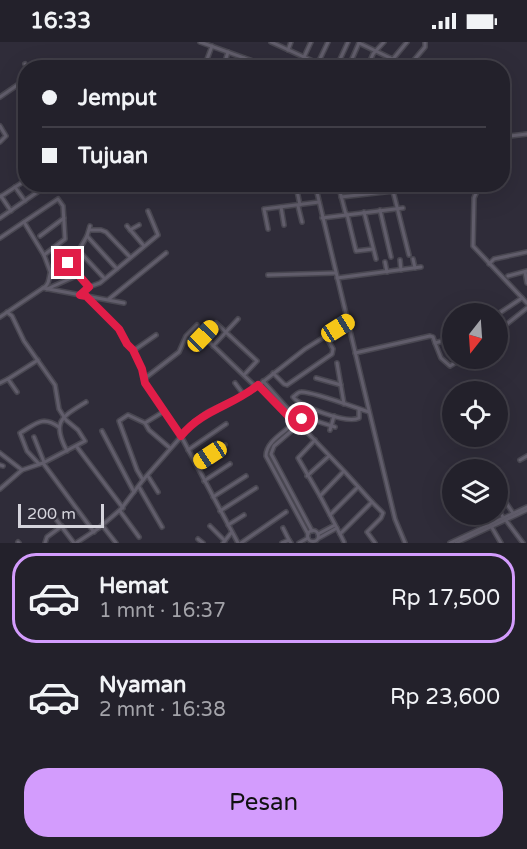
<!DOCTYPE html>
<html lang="id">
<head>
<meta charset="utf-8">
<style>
  :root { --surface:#23212b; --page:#2b2933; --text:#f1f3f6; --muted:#a3a3a9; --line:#403e47; --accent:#d39cfd }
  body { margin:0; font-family:"Varela Round",sans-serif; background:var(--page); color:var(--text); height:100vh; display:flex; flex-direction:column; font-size:22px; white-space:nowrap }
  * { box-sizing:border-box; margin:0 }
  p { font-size:20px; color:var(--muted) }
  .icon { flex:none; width:33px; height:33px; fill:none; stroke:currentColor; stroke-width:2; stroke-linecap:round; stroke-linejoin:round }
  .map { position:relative; height:501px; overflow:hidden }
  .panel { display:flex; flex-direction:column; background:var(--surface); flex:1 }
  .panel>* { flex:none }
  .banner { position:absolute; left:18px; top:18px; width:492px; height:132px; border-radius:24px; box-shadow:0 6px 24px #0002,0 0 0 2px var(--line); display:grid; align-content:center; height:132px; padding:0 24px; background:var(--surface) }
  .needle { width:39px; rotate:197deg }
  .buttons { position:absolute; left:442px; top:261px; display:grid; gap:12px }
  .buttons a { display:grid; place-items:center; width:66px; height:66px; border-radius:50%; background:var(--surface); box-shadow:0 6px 24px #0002,0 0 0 2px var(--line); font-size:30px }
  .scale { position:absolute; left:18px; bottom:15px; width:86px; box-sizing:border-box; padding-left:6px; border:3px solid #d5d4dc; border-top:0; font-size:16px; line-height:21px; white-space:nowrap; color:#d5d4dc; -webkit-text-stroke:4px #2f2c39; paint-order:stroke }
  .end { position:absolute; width:27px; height:27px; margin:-14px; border:8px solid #e11d48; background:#fff; box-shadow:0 0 0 3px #fff }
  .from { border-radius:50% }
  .car { position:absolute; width:18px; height:36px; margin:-18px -9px; border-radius:8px; box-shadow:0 0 4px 2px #0007; background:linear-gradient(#f5c518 24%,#345 0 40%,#f5c518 0 76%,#345 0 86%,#f5c518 0) }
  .banner b { display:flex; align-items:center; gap:21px; height:57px; font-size:22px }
  .banner b+b { border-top:2px solid var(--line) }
  .banner i { width:15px; height:15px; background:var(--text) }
  ul { padding:10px 0 0; list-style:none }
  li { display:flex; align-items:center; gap:18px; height:90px; margin:0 12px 9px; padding:0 12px; border:3px solid transparent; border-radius:24px }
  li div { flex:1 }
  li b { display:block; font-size:22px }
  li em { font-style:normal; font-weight:600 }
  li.selected { border-color:var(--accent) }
  li>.icon { width:54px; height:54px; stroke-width:1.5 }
  .action { display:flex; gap:12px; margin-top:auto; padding:12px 24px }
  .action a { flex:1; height:69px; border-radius:24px; background:var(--accent); color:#111; font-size:24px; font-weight:600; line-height:69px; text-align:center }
  .status { display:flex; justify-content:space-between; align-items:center; height:42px; padding:0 30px; background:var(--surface); direction:ltr }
  .status svg { height:16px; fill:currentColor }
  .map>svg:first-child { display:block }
</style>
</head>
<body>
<div class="status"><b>16:33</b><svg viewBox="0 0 49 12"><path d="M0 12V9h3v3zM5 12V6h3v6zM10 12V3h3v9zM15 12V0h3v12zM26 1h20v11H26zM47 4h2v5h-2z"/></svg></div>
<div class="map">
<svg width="527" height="501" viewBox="0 0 527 501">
  <rect width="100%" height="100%" fill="#2f2c39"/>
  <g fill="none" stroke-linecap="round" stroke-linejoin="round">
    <!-- minor casing -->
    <g stroke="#494751" stroke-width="6">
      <g id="minor">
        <polyline points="200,0 272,26"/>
        <polyline points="271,0 328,26"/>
        <polyline points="359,1 411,26"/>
        <polyline points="288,8 291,0"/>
        <polyline points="304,15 311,0"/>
        <polyline points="393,17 407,0"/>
        <polyline points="206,20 212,4"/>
        <polyline points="318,21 328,0"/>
        <polyline points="25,22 27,26"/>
        <polyline points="409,24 425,5 425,0"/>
        <polyline points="223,26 228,10"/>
        <polyline points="241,26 244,16"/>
        <polyline points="336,26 348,0"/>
        <polyline points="348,26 359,1"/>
        <polyline points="367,26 373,12 384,0"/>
        <polyline points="386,26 390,16"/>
        <polyline points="0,55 26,37"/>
        <polyline points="0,84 6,94 0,100"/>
        <polyline points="502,103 510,94 527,92"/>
        <polyline points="315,142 395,477 405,501"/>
        <polyline points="338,142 346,173"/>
        <polyline points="480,142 474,156 473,204 527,261"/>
        <polyline points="15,145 25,159"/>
        <polyline points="260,146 296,144 300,163"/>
        <polyline points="1,154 11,169"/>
        <polyline points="0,155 26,138"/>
        <polyline points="341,155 393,149 409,213"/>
        <polyline points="298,164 302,180"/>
        <polyline points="281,165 284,183"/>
        <polyline points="380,168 391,215"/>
        <polyline points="364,170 376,217"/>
        <polyline points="347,172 356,209 373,207"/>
        <polyline points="0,176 49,142"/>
        <polyline points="322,176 403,166"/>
        <polyline points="24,180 44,213"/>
        <polyline points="127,184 144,204"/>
        <polyline points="268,187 264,167 319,160"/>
        <polyline points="90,188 101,188 106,190 130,215"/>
        <polyline points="130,188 139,183"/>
        <polyline points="40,194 64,176"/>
        <polyline points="87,194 117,227"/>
        <polyline points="0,196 58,157 63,164 65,197 44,213 50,229"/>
        <polyline points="79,209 104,236"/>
        <polyline points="413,217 415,226"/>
        <polyline points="400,218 401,228"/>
        <polyline points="385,220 387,230"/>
        <polyline points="67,221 89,245"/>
        <polyline points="489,222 494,217 527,210"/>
        <polyline points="525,230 527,241"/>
        <polyline points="268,233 335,231"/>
        <polyline points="508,234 527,229"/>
        <polyline points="337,236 421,225"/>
        <polyline points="43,246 124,261"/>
        <polyline points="47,247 78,233"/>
        <polyline points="80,253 89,245 100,241 158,193 148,169"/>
        <polyline points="86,254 119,287 127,302 133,308"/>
        <polyline points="109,257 166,211"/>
        <polyline points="498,272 522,256"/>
        <path d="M0,275L46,244C51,238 48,232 52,227L74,217L87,194L90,184"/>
        <polyline points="498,289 527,266"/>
        <polyline points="156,293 133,309 142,327 145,341 181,394 238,501"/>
        <polyline points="435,301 441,316 450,324 463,316"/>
        <polyline points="213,304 238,277"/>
        <polyline points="355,311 430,294 433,295 435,301 453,296"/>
        <polyline points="337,321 344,362"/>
        <polyline points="273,331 284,342 287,343 332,312 333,307 326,294"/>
        <path d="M244,333L257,319L216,281L203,294C221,311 238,328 256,345"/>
        <polyline points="316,336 341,343"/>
        <polyline points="8,337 38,318"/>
        <polyline points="144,337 179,310 186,294 197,283"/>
        <polyline points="263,339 295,375"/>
        <polyline points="0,341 8,337 17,350"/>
        <polyline points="235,341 244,353"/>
        <polyline points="259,343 292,378"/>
        <path d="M359,367V376C347,382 301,365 293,355C296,353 298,350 301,350C312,349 356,366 369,370"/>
        <circle cx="297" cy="380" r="5.5"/>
        <polyline points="316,379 335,385"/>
        <polyline points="145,381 149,388 170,406"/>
        <path d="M293,382C283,391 266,400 266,414L308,492"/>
        <polyline points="301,384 344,429 320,454 340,492 372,460 344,429"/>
        <polyline points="296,385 274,404 271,412 312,489"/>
        <polyline points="330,388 334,374"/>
        <polyline points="102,389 134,450"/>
        <polyline points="34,395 44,420"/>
        <polyline points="315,398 298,416 320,454"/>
        <polyline points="77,405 123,466"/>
        <polyline points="188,408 226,382"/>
        <path d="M67,409C51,379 62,375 86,360"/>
        <polyline points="0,411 22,428"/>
        <polyline points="520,418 527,414"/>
        <polyline points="43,421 94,490"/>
        <path d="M39,422L27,409L20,391C36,382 42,373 59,385"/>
        <polyline points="196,422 225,403"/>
        <polyline points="0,423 3,424"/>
        <polyline points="148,434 158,450"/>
        <polyline points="307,434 329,414"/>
        <polyline points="143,438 137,428 119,379 128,373 145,381 163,370"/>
        <polyline points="204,439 230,422"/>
        <polyline points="139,445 162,485"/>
        <polyline points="0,447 22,428 43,421 85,399 78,388 66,378 59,367 55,343 24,299 12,274 7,270"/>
        <polyline points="498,449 513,471"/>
        <polyline points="213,455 246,434"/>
        <polyline points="372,460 383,471 381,476 367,490 375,501"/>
        <polyline points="498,468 503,475"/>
        <polyline points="120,469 139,495"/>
        <polyline points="220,469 256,446"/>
        <polyline points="45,471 52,472 74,501"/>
        <polyline points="330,473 358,445"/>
        <polyline points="505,477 523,501"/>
        <polyline points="102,483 116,501"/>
        <polyline points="228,483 244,473"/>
        <polyline points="210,484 225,499"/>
        <polyline points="491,484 501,501"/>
        <polyline points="283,486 289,498"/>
        <circle cx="313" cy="494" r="5.5"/>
        <polyline points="318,492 335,483"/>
        <polyline points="340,492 344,500"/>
        <polyline points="319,496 337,486"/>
        <polyline points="198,497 203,501"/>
        <polyline points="18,500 19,501"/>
        <polyline points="45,501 47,495 62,484"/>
        <polyline points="76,501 99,486 121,467 143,438 194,380 208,370 250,350 305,307 348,280"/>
        <polyline points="223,501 231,491"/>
        <polyline points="241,501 286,470"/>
        <polyline points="282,501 289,498 291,501"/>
        <polyline points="299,501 308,496"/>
        <polyline points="450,501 527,465"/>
        <polyline points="456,501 527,468"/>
      </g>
    </g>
    <!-- minor -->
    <use href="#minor" stroke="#615d6b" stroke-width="3"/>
  </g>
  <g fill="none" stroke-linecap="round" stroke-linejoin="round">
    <!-- route -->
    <path stroke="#e11d48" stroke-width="8" d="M68,221L89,245L80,253L86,254L119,287L127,302L133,308L142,327L145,341L181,394C203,367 233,364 258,343L292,378L294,384H301L302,377"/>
  </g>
</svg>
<div class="buttons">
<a><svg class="needle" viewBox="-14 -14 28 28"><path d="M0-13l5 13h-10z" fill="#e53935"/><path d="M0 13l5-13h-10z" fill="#a3a3a9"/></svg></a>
<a><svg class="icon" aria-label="locate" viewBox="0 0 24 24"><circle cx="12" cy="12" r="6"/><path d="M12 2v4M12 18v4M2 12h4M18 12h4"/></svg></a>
<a><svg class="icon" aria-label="layers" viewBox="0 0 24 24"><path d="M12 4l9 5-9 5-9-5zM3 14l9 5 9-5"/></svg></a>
</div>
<div class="scale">200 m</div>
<i class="end from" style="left:302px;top:377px"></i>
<i class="end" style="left:68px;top:221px"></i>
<i class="car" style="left:338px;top:286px;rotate:58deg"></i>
<i class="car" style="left:203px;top:294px;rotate:44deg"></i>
<i class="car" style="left:210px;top:413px;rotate:237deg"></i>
<div class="banner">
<b><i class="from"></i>Jemput</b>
<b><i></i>Tujuan</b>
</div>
</div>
<section class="panel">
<ul>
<li class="selected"><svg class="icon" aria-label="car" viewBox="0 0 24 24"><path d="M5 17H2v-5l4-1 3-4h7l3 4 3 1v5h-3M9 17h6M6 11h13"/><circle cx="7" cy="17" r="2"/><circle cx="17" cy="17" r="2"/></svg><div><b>Hemat</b><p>1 mnt · 16:37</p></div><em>Rp 17,500</em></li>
<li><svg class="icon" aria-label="car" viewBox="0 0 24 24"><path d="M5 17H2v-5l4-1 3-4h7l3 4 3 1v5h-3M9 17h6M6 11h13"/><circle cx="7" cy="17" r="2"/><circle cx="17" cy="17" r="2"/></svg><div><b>Nyaman</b><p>2 mnt · 16:38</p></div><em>Rp 23,600</em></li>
</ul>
<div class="action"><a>Pesan</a></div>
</section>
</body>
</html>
